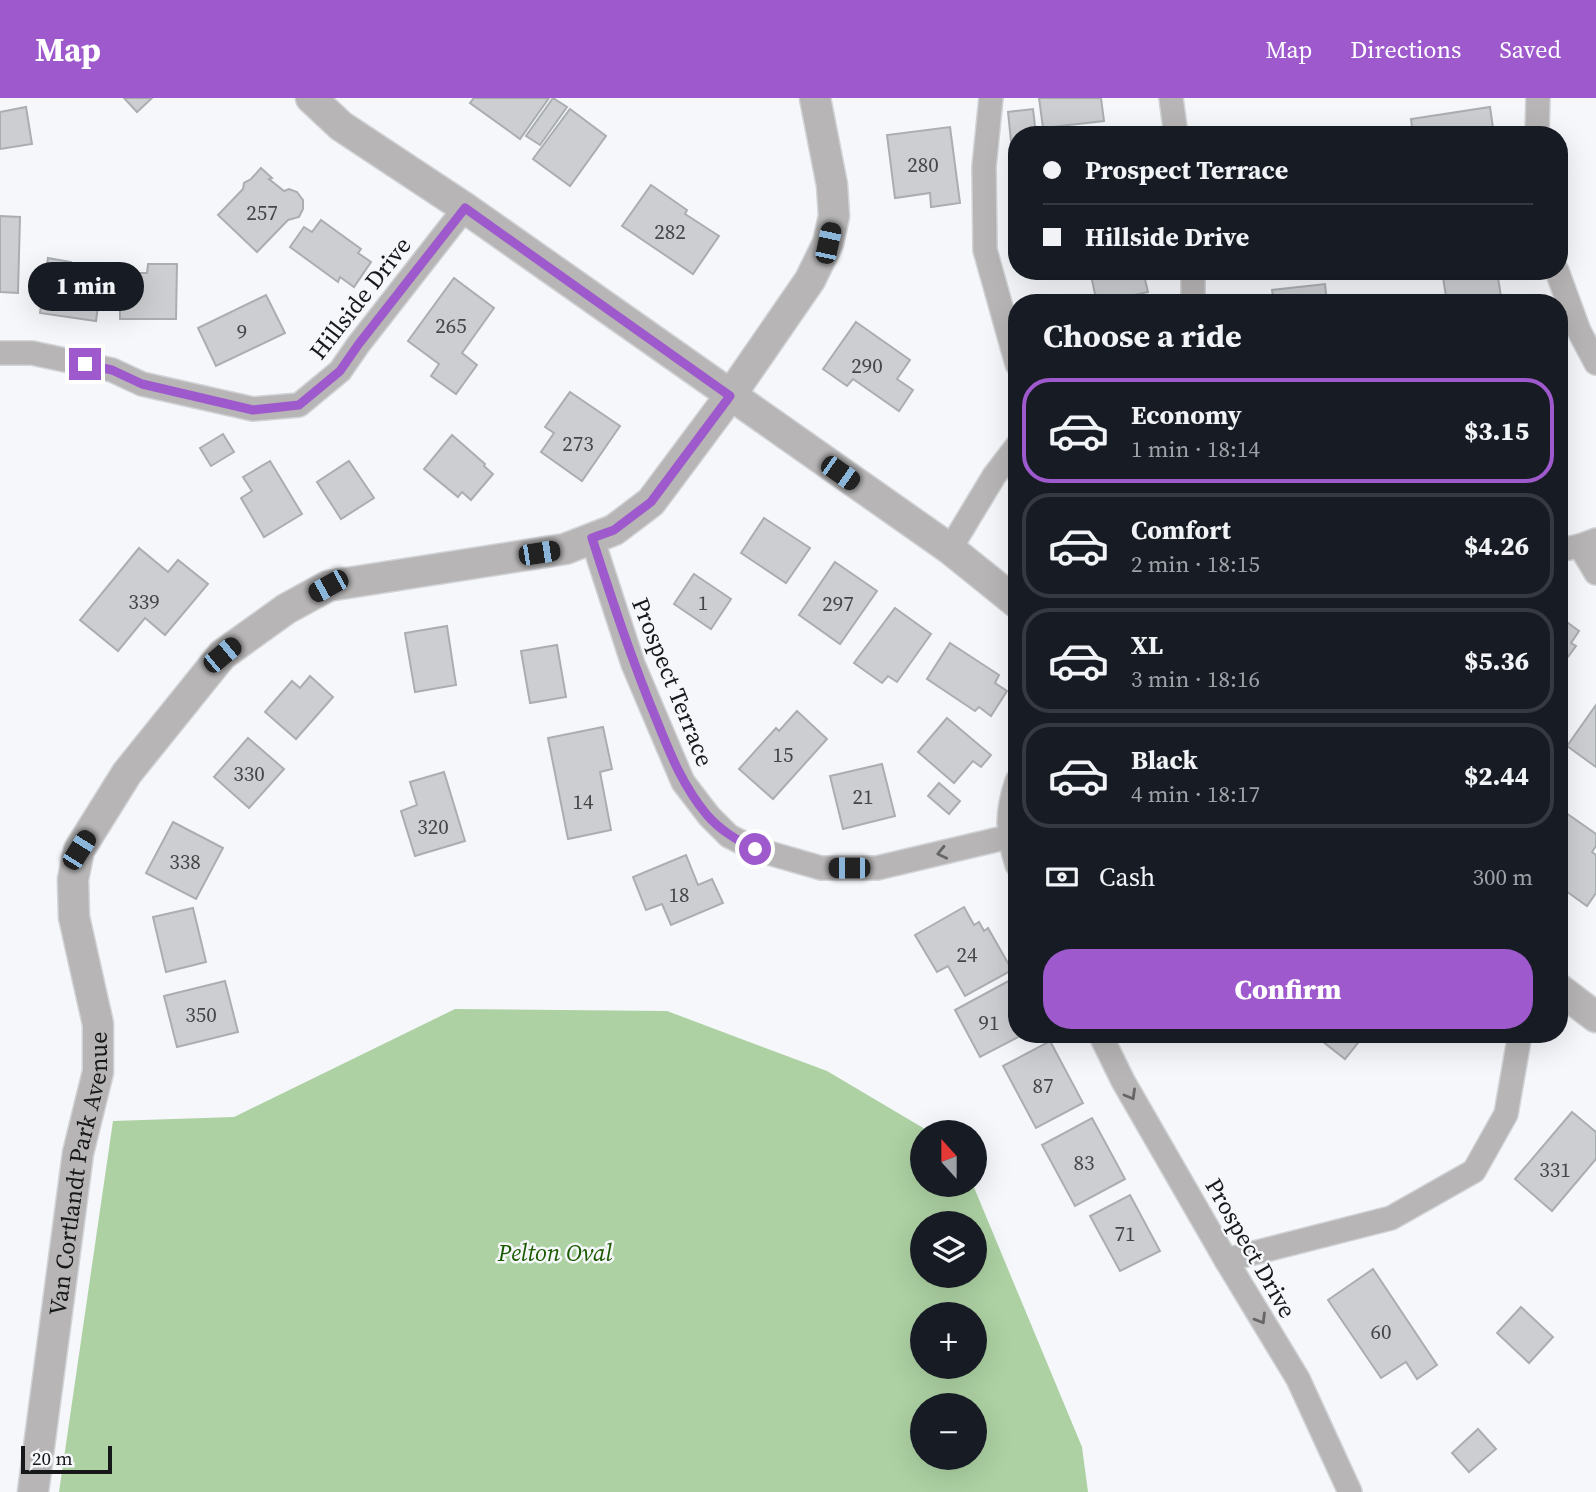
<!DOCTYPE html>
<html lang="en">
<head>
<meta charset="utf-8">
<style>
  :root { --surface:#171b24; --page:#20242c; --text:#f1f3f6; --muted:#9ea1a6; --line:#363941; --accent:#9e59cd }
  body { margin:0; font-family:"Source Serif 4",serif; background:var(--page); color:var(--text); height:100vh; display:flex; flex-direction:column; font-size:26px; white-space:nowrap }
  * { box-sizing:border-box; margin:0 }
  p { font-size:23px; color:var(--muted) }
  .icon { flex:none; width:38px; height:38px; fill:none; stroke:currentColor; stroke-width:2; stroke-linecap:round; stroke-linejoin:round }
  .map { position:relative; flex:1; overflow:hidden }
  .side { position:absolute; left:1008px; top:196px; width:560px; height:749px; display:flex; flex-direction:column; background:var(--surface); border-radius:28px; box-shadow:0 7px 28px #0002 }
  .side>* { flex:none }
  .guide { position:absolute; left:1008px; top:28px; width:560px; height:154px; border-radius:28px; box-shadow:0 7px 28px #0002; display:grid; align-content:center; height:154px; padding:0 35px; background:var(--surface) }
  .needle { width:46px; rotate:339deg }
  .buttons { position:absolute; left:910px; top:1022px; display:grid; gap:14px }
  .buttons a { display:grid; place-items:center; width:77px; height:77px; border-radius:50%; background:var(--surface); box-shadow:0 7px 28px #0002; font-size:35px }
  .scale { position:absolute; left:21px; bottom:18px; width:91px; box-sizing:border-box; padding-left:7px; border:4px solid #171819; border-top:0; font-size:19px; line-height:24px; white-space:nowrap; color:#171819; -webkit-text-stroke:5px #f5f7fa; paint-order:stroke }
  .end { position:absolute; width:32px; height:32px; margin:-16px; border:9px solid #9e59cd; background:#fff; box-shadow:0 0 0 4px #fff }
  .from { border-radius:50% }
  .bubble { position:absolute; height:49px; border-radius:24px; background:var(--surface); box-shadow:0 7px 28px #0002; font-size:23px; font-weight:800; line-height:49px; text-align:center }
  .car { position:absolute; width:21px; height:42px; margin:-21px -10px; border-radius:9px; box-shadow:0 0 5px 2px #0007; background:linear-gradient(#222 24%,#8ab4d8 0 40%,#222 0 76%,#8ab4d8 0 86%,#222 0) }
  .guide b { display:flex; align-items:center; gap:24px; height:66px; font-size:26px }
  .guide b+b { border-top:2px solid var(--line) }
  .guide i { width:18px; height:18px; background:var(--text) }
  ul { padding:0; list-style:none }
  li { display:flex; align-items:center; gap:21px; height:105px; margin:0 14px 10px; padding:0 21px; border:4px solid var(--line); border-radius:28px }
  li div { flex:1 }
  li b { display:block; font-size:26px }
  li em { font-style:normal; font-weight:800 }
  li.selected { border-color:var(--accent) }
  li>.icon { width:63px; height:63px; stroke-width:1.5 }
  h2 { padding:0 35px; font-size:32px; line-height:84px }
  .pay { display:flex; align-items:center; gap:18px; height:77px; padding:0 35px; font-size:26px }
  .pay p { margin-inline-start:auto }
  .primary-button { display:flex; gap:14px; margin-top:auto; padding:14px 35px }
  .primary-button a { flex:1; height:80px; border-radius:28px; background:var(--accent); color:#fff; font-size:28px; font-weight:800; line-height:80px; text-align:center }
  header { display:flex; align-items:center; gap:42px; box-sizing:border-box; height:98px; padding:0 35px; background:var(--accent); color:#fff }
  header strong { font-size:33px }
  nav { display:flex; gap:38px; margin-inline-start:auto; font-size:24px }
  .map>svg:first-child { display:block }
</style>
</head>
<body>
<header>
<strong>Map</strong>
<nav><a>Map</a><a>Directions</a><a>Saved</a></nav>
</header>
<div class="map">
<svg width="1596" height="1394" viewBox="0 0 1596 1394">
  <rect width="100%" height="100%" fill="#f5f7fa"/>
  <!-- green -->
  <path fill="#add1a3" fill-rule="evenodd" d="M455,911L667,913L827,973L930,1034H922V1087H973L1082,1349L1088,1394H59L113,1023L234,1019ZM922,1125H975V1178H922ZM922,1216H975V1269H922ZM922,1307H975V1360H922Z"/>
  <!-- building -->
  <g fill="#ccced1" stroke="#abaeb0" stroke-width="2">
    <polygon points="124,0 152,0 137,14"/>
    <polygon points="474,0 549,0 520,41 470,5"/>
    <polygon points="553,0 567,9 540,47 526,38"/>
    <polygon points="1039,0 1101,0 1104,23 1043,30"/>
    <polygon points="26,9 32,46 0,51 0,14"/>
    <polygon points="1490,9 1494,37 1413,37 1411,21"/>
    <polygon points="570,11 606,38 570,88 533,61"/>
    <polygon points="1033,11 1036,37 1017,37 1017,42 1011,43 1008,14"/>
    <polygon points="950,29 960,105 931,109 930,95 895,100 887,37"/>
    <polygon points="261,70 272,80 269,81 284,93 289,91 297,94 303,102 303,111 299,119 288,122 257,154 218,117 243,91 244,85 251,81"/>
    <polygon points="651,87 687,112 685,116 719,138 693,176 622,128"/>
    <polygon points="0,118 20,119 18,195 0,194"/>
    <polygon points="321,122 361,151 358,155 371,164 354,189 340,179 338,184 290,149 304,129 312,134"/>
    <polygon points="48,160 71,164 70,173 89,175 86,192 100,194 96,223 40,215"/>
    <polygon points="148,166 177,166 176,221 120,221 120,175 147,175"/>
    <polygon points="1090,173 1143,173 1148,194 1097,205"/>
    <polygon points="1442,173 1497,173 1502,205 1447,205"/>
    <polygon points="454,180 494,210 462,255 477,267 456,296 431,278 439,266 408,243"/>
    <polygon points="1325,186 1327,205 1274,205 1272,192"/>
    <polygon points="266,197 285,235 216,268 198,230"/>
    <polygon points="856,224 910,262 897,281 913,292 899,313 853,281 847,288 823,271"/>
    <polygon points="570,294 620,328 582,383 541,354 554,335 545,329"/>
    <polygon points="223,336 234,354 211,368 200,350"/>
    <polygon points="452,337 485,366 484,368 493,376 471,402 462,394 458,399 424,371"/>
    <polygon points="270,363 302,416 264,439 241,400 252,393 243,379"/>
    <polygon points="349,363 374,400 341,421 317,384"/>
    <polygon points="764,420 810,450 786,485 741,455"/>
    <polygon points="139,450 168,474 178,462 208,486 165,537 145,520 118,553 80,522"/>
    <polygon points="835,464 877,493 840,546 799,517"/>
    <polygon points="694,476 731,501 711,531 674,506"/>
    <polygon points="895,510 931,536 897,584 888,578 882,585 854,565"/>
    <polygon points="1564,522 1579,533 1571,545 1576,548 1559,571 1559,529"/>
    <polygon points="447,528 456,587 415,594 405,535"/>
    <polygon points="950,545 999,577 995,585 1007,593 991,618 979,609 975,613 927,581"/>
    <polygon points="557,547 566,599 530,605 521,553"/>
    <polygon points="310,578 333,599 296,641 265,614 292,583 300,590"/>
    <polygon points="1596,607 1596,669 1567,648"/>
    <polygon points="797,613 827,641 773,701 739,671 776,630 779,633"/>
    <polygon points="947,620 991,657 981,669 973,663 954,685 918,654"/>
    <polygon points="603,629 612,671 600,674 611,732 568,741 548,640"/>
    <polygon points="248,640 284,671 249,710 214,679"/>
    <polygon points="882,666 895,718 843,731 830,678"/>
    <polygon points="444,674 465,743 415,758 401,713 417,707 410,684"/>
    <polygon points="939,685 960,703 949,716 928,698"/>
    <polygon points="1559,710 1596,736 1596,748 1592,754 1596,757 1596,795 1587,808 1559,788"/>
    <polygon points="173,724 223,750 196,801 146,775"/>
    <polygon points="686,757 698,787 712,781 723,805 671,827 662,806 646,812 633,779"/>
    <polygon points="964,809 974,827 979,824 984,833 988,830 1012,872 965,898 948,868 937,874 915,837"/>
    <polygon points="193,810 206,864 166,874 153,819"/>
    <polygon points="1016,879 1017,936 1024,936 980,959 955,912"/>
    <polygon points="225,883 238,934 177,949 164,898"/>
    <polygon points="1313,936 1365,936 1345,961"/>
    <polygon points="1050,943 1083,1005 1036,1030 1003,968"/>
    <polygon points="1572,1014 1596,1034 1596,1061 1552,1113 1515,1081"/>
    <polygon points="1092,1020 1125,1081 1075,1108 1042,1047"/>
    <polygon points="1130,1097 1160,1153 1120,1173 1090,1118"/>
    <polygon points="1373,1171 1437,1267 1417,1281 1406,1264 1381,1280 1328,1202"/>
    <polygon points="1521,1209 1553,1239 1529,1265 1497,1235"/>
    <polygon points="1478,1331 1496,1351 1469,1374 1452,1355"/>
  </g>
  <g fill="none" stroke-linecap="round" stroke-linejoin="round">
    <!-- minor casing -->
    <g stroke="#d1d3d6" stroke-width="26">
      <g id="minor">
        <polyline points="991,0 984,69 985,152 1017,266"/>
        <polyline points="1171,0 1176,37"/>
        <polyline points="1537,37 1538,0"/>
        <polyline points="1193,173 1193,205"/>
        <polyline points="1557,173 1579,233 1596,265"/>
        <polyline points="0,255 32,255 112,272 142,286 253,311 299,307 340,273 358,247 465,110"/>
        <polyline points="592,440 633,566 683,684 709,718 729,738 755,751 821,770 877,770 1008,739"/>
        <polyline points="1580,448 1596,475"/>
        <polyline points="950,451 994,378 1017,348"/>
        <polyline points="1559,452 1580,448 1596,442"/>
        <path d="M1017,683C1006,716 1007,734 1017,767"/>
        <polyline points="1100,936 1123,983 1226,1162 1298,1281 1350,1394"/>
        <polyline points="1226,1162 1391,1120 1474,1073 1506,1016 1520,936"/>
      </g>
    </g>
    <!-- tertiary casing -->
    <g stroke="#d1d3d6" stroke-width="33">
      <g id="tertiary">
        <polyline points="311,0 341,28 465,110 950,451 1017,505"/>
        <polyline points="1559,891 1596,919"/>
        <path id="s1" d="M33,1394L78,1055L98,974V926L74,819L73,781L79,752L127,675L222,557L286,511L328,488L565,451L614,432L651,404L730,298L810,182L828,145L834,118L832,87L815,0"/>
      </g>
    </g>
    <!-- minor -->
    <use href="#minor" stroke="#b7b5b5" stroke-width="23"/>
    <!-- tertiary -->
    <use href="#tertiary" stroke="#b7b5b5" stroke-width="30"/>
  </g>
  <!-- one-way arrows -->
  <defs><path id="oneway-chevron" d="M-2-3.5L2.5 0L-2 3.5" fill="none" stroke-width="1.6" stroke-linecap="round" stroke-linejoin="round" transform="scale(1.75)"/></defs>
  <g stroke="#676667">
    <use href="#oneway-chevron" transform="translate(942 755) rotate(167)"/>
    <use href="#oneway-chevron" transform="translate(1131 997) rotate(60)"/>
    <use href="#oneway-chevron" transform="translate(1261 1221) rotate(59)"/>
  </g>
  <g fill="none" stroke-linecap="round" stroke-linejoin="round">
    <!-- route -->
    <path stroke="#9e59cd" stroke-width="9" d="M85,266L112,272L142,286L253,312L299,307L340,273L358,247L465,110L730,298L651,404L614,432L592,440C612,502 632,563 657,623C671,658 683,688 707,717C721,733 737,742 755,751"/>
  </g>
  <g text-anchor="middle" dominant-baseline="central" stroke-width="5" stroke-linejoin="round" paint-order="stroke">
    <!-- number labels -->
    <g font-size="21" fill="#444647">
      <text x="923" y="66">280</text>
      <text x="262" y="114">257</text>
      <text x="670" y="133">282</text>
      <text x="451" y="227">265</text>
      <text x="242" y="233">9</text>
      <text x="867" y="267">290</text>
      <text x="578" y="345">273</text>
      <text x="144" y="503">339</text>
      <text x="703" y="504">1</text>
      <text x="838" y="505">297</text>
      <text x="783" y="656">15</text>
      <text x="249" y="675">330</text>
      <text x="863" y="698">21</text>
      <text x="583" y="703">14</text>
      <text x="433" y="728">320</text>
      <text x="185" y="763">338</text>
      <text x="679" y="796">18</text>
      <text x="967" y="856">24</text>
      <text x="201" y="916">350</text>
      <text x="989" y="924">91</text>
      <text x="1043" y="987">87</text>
      <text x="1084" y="1064">83</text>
      <text x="1555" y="1071">331</text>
      <text x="1125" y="1135">71</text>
      <text x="1381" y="1233">60</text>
    </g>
    <!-- street labels -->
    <g font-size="24" fill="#171819" stroke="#f5f7fa">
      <text transform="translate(360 200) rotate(-52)">Hillside Drive</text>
      <text transform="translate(673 584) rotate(68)">Prospect Terrace</text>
      <text stroke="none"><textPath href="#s1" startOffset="322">Van Cortlandt Park Avenue</textPath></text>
      <text transform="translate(1251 1150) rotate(60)">Prospect Drive</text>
    </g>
    <!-- park labels -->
    <g font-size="24" font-style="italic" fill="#1a5b00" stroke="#f5f7fa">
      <text x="555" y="1154">Pelton Oval</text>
    </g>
  </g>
</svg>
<div class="buttons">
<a><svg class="needle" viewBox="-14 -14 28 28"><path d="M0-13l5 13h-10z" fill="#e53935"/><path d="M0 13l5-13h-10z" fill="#9ea1a6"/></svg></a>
<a><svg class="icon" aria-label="layers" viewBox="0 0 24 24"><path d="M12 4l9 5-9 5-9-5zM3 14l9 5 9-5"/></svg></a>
<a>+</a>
<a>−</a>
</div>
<div class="scale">20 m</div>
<i class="end from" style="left:755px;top:751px"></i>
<i class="end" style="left:85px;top:266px"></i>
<div class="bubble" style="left:28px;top:164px;width:116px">1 min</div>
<i class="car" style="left:828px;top:145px;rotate:12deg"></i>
<i class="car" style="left:840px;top:375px;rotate:125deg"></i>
<i class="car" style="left:539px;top:455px;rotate:81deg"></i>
<i class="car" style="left:328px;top:488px;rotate:241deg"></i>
<i class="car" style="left:222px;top:557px;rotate:50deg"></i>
<i class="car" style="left:79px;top:752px;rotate:32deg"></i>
<i class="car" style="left:849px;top:770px;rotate:270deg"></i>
<div class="guide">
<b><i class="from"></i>Prospect Terrace</b>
<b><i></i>Hillside Drive</b>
</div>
<section class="side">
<h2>Choose a ride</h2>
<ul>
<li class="selected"><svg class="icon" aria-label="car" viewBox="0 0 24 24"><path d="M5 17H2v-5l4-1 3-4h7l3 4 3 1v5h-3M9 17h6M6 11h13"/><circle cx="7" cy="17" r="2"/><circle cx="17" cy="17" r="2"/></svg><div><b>Economy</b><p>1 min · 18:14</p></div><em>$3.15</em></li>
<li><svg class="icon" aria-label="car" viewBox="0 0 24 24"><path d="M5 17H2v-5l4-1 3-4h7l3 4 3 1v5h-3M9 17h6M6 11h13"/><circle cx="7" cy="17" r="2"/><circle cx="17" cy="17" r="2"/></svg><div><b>Comfort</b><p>2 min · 18:15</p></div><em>$4.26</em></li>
<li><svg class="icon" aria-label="car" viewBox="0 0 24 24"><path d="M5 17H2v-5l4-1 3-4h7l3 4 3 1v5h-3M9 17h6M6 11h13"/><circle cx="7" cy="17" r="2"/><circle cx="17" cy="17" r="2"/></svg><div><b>XL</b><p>3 min · 18:16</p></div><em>$5.36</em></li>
<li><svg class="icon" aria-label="car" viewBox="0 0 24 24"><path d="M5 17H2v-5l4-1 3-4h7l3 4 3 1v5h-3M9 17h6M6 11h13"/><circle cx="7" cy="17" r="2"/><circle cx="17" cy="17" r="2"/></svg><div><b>Black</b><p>4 min · 18:17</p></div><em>$2.44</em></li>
</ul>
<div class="pay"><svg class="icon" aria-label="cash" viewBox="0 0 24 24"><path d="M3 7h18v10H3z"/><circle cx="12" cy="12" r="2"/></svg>Cash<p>300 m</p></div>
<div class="primary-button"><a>Confirm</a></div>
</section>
</div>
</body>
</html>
